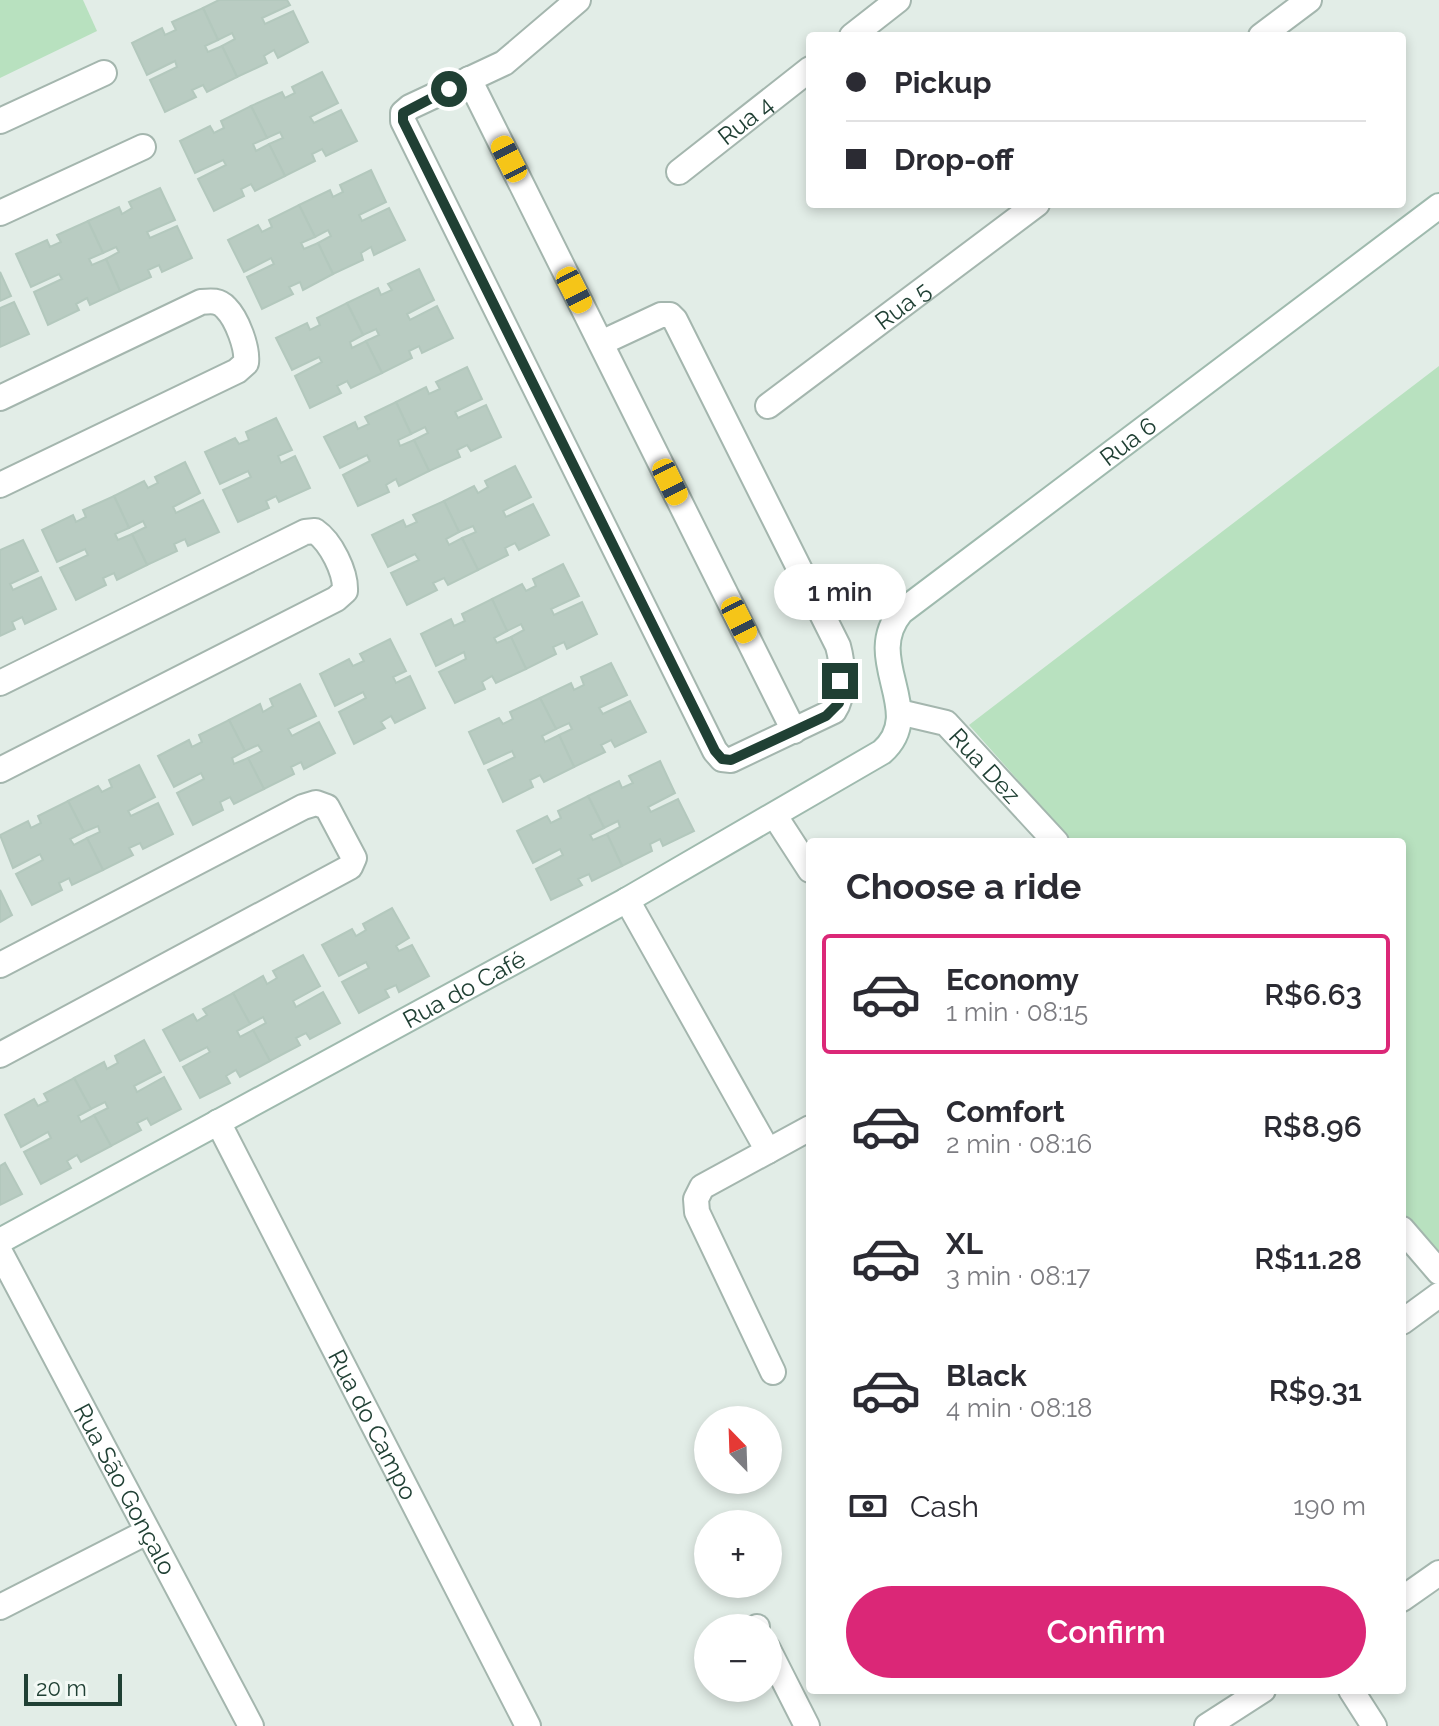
<!DOCTYPE html>
<html lang="en">
<head>
<meta charset="utf-8">
<style>
  :root { --surface:#fff; --page:#f7f7f7; --text:#2b2b33; --muted:#7c7c81; --line:#e1e1e2; --accent:#db2777 }
  body { margin:0; font-family:Raleway,sans-serif; background:var(--page); color:var(--text); height:100vh; display:flex; flex-direction:column; font-size:30px; white-space:nowrap }
  * { box-sizing:border-box; margin:0 }
  p { font-size:26px; color:var(--muted) }
  .icon { flex:none; width:44px; height:44px; fill:none; stroke:currentColor; stroke-width:2; stroke-linecap:round; stroke-linejoin:round }
  .map { position:relative; flex:1; overflow:hidden }
  .panel { position:absolute; left:806px; top:838px; width:600px; height:856px; display:flex; flex-direction:column; background:var(--surface); border-radius:8px; box-shadow:0 4px 12px #0003 }
  .panel>* { flex:none }
  .top-card { position:absolute; left:806px; top:32px; width:600px; height:176px; border-radius:8px; box-shadow:0 4px 12px #0003; display:grid; align-content:center; height:176px; padding:0 40px; background:var(--surface) }
  .needle { width:52px; rotate:337deg }
  .controls { position:absolute; left:694px; top:1406px; display:grid; gap:16px }
  .controls a { display:grid; place-items:center; width:88px; height:88px; border-radius:50%; background:var(--surface); box-shadow:0 4px 12px #0003; font-size:40px }
  .scale { position:absolute; left:24px; bottom:20px; width:98px; box-sizing:border-box; padding-left:8px; border:4px solid #204034; border-top:0; font-size:22px; line-height:28px; white-space:nowrap; color:#204034; -webkit-text-stroke:6px #f3f9f5; paint-order:stroke }
  .end { position:absolute; width:36px; height:36px; margin:-18px; border:10px solid #204034; background:#fff; box-shadow:0 0 0 4px #fff }
  .from { border-radius:50% }
  .bubble { position:absolute; height:56px; border-radius:28px; background:var(--surface); box-shadow:0 4px 12px #0003; font-size:26px; font-weight:600; line-height:56px; text-align:center }
  .car { position:absolute; width:24px; height:48px; margin:-24px -12px; border-radius:10px; box-shadow:0 0 6px 2px #0007; background:linear-gradient(#f5c518 24%,#345 0 40%,#f5c518 0 76%,#345 0 86%,#f5c518 0) }
  .top-card b { display:flex; align-items:center; gap:28px; height:76px; font-size:30px }
  .top-card b+b { border-top:2px solid var(--line) }
  .top-card i { width:20px; height:20px; background:var(--text) }
  ul { padding:0; list-style:none }
  li { display:flex; align-items:center; gap:24px; height:120px; margin:0 16px 12px; padding:0 24px; border:4px solid transparent; border-radius:8px }
  li div { flex:1 }
  li b { display:block; font-size:30px }
  li em { font-style:normal; font-weight:600 }
  li.selected { border-color:var(--accent) }
  li>.icon { width:72px; height:72px; stroke-width:1.5 }
  h2 { padding:0 40px; font-size:36px; line-height:96px }
  .pay { display:flex; align-items:center; gap:20px; height:88px; padding:0 40px; font-size:30px }
  .pay p { margin-inline-start:auto }
  .action { display:flex; gap:16px; margin-top:auto; padding:16px 40px }
  .action a { flex:1; height:92px; border-radius:48px; background:var(--accent); color:#fff; font-size:32px; font-weight:600; line-height:92px; text-align:center }
  .map>svg:first-child { display:block }
</style>
</head>
<body>
<div class="map">
<svg width="1439" height="1726" viewBox="0 0 1439 1726">
  <rect width="100%" height="100%" fill="#e2ede7"/>
  <!-- green -->
  <g fill="#b8e1bf">
    <polygon points="0,0 83,0 97,31 0,78"/>
    <polygon points="1439,366 1439,1257 1402,1215 1402,842 1073,842 969,725"/>
  </g>
  <!-- building -->
  <g fill="#b9ccc2" stroke="#b3c8bd" stroke-width="2">
    <polygon points="219,0 287,0 290,5 262,18 265,24 293,11 308,42 278,58 274,50 264,56 267,63 237,77 222,46 235,39 232,33 218,40 203,8"/>
    <polygon points="203,8 218,40 205,46 208,52 222,46 237,77 207,92 203,85 192,90 196,97 165,112 150,80 177,67 175,61 147,75 132,43 162,28 165,35 176,30 172,22"/>
    <polygon points="322,72 338,103 310,117 314,123 341,110 357,141 326,156 322,149 312,154 315,161 285,176 269,144 283,138 280,132 267,138 251,106 282,92 285,98 295,93 292,87"/>
    <polygon points="251,106 267,138 253,144 256,151 269,144 285,176 255,191 251,184 241,189 244,196 214,211 198,179 226,165 223,160 195,173 180,141 210,126 214,133 224,128 221,121"/>
    <polygon points="371,170 386,202 359,215 362,221 389,208 405,240 374,255 371,247 361,253 363,260 333,274 318,243 331,236 328,230 315,237 299,205 330,190 333,197 343,192 340,185"/>
    <polygon points="160,188 175,220 147,232 150,238 177,226 192,258 162,272 159,265 148,270 151,277 120,291 106,259 119,252 116,247 103,253 88,221 119,207 122,214 132,208 129,202"/>
    <polygon points="299,205 315,237 301,243 304,249 318,243 333,274 303,290 300,282 289,287 293,294 262,309 247,277 274,264 271,258 244,272 228,240 258,225 262,232 272,227 269,220"/>
    <polygon points="88,221 103,253 89,259 92,265 106,259 120,291 90,305 87,298 76,304 79,310 48,325 34,292 62,279 59,274 31,287 16,254 47,240 50,247 61,242 57,235"/>
    <polygon points="419,269 434,300 407,314 410,320 437,306 453,338 422,353 419,346 409,351 412,358 382,373 366,341 379,335 376,329 363,335 347,303 378,288 381,295 392,290 388,284"/>
    <polygon points="0,272 11,296 0,301"/>
    <polygon points="14,302 29,334 0,347 0,308"/>
    <polygon points="347,303 363,335 350,342 352,348 366,341 382,373 351,388 347,381 337,386 341,393 310,408 295,376 322,362 319,357 292,370 276,338 307,323 310,330 320,325 317,318"/>
    <polygon points="467,367 482,399 455,412 458,418 486,405 501,437 471,451 467,445 457,450 460,457 429,471 414,440 428,433 425,427 411,434 396,402 426,387 429,394 440,389 436,382"/>
    <polygon points="396,402 411,434 398,440 400,446 414,440 429,471 399,486 396,479 386,485 389,492 358,506 343,475 370,461 367,455 340,468 324,437 355,422 358,429 369,424 365,417"/>
    <polygon points="276,418 292,450 278,456 281,463 295,456 310,488 279,502 276,496 266,501 269,508 238,522 223,490 251,477 248,471 220,484 205,452 235,438 239,444 249,440 246,432"/>
    <polygon points="185,462 200,493 173,507 176,513 203,500 219,532 188,546 185,539 174,544 177,551 147,565 132,534 146,527 143,521 129,528 114,496 144,481 148,488 158,483 155,477"/>
    <polygon points="515,466 531,497 503,511 506,517 533,504 549,535 519,550 515,543 505,548 508,555 478,570 462,538 476,532 473,526 459,532 444,501 474,486 478,493 488,487 485,481"/>
    <polygon points="114,496 129,528 115,534 118,540 132,534 147,565 117,580 114,573 103,578 106,585 76,600 60,568 88,555 85,549 57,562 42,530 73,515 76,522 86,517 83,510"/>
    <polygon points="444,501 459,532 446,539 449,545 462,538 478,570 448,585 444,578 433,583 437,590 407,605 391,573 419,560 415,554 388,567 372,535 403,520 406,527 417,522 413,515"/>
    <polygon points="23,540 38,571 10,584 13,590 41,577 56,609 25,624 22,617 12,622 15,629 0,636 0,550"/>
    <polygon points="563,564 579,596 551,609 554,615 582,602 597,634 567,649 564,642 553,647 556,654 526,669 511,637 524,630 521,624 507,631 492,599 522,584 526,591 536,586 533,579"/>
    <polygon points="492,599 507,631 494,638 497,643 511,637 526,669 496,683 492,676 482,682 485,689 455,703 439,672 466,659 464,652 436,666 421,634 451,619 454,626 465,621 462,614"/>
    <polygon points="390,639 406,671 393,677 396,683 410,676 425,708 395,723 391,716 381,722 385,728 354,744 339,712 366,698 363,692 335,706 320,674 349,659 353,666 364,661 360,654"/>
    <polygon points="611,663 627,695 599,708 603,714 630,701 646,732 615,747 611,740 601,745 605,752 574,767 559,735 572,729 569,723 556,729 540,698 571,683 574,690 584,685 581,677"/>
    <polygon points="300,684 316,716 288,729 292,736 319,722 335,753 304,769 301,762 291,767 294,774 264,789 248,758 262,751 258,745 245,751 229,720 260,704 263,712 273,706 270,699"/>
    <polygon points="540,698 556,729 542,736 545,742 559,735 574,767 544,782 540,775 530,780 533,787 503,802 488,770 515,757 512,751 484,764 469,732 499,718 503,724 513,719 510,712"/>
    <polygon points="229,720 245,751 232,758 234,764 248,758 264,789 234,804 230,797 220,802 223,810 193,825 177,793 204,779 201,773 174,787 158,756 189,740 192,747 202,742 199,735"/>
    <polygon points="660,761 675,793 648,807 651,812 678,799 694,831 663,846 660,839 650,844 652,851 622,866 607,834 620,827 618,821 604,828 588,796 619,781 622,788 633,783 629,776"/>
    <polygon points="139,765 155,797 128,811 131,816 158,803 173,834 143,849 140,843 129,848 133,855 103,870 87,838 100,832 98,826 84,832 68,801 98,786 102,792 112,787 109,780"/>
    <polygon points="588,796 604,828 590,835 593,840 607,834 622,866 592,881 589,874 578,879 582,885 551,900 536,869 563,855 560,849 533,863 517,831 547,816 551,823 561,818 558,811"/>
    <polygon points="68,801 84,832 70,839 74,845 87,838 103,870 72,885 69,878 59,883 62,890 32,905 16,874 43,860 40,854 13,868 0,835 28,821 31,828 41,823 38,816"/>
    <polygon points="0,890 12,915 0,922"/>
    <polygon points="392,908 409,938 396,946 399,951 412,945 429,976 399,992 396,985 385,990 389,997 359,1013 342,982 369,968 366,962 339,976 322,945 352,929 356,936 366,930 363,924"/>
    <polygon points="303,955 320,986 293,1001 296,1007 323,992 340,1023 310,1039 306,1033 296,1038 300,1045 270,1061 253,1030 266,1023 263,1017 250,1024 233,993 263,976 267,984 277,978 273,971"/>
    <polygon points="233,993 250,1024 237,1031 240,1037 253,1030 270,1061 240,1077 236,1070 226,1076 230,1083 200,1098 183,1067 210,1052 207,1047 180,1061 163,1030 193,1014 197,1021 207,1015 203,1009"/>
    <polygon points="144,1040 161,1072 134,1086 137,1092 164,1077 181,1109 151,1125 147,1118 137,1123 141,1130 111,1146 94,1115 108,1108 105,1102 91,1109 74,1078 104,1062 107,1069 118,1063 115,1056"/>
    <polygon points="74,1078 91,1109 78,1116 81,1122 94,1115 111,1146 81,1162 77,1155 67,1161 71,1168 41,1184 24,1152 51,1138 48,1132 21,1147 5,1115 34,1099 38,1106 48,1101 44,1094"/>
    <polygon points="5,1163 22,1194 0,1205 0,1166"/>
  </g>
  <g fill="none" stroke-linecap="round" stroke-linejoin="round">
    <!-- street casing -->
    <g stroke="#a4b6ae" stroke-width="28">
      <g id="street">
        <path d="M578,0L504,63L410,107L403,113V121L715,751L722,759L731,760L834,711C845,695 843,664 838,646L675,320L670,315H661L601,343"/>
        <polyline points="852,36 898,0"/>
        <polyline points="1261,36 1309,0"/>
        <polyline points="469,79 794,731"/>
        <polyline points="0,121 104,73"/>
        <path id="s1" d="M679,172L810,69"/>
        <polyline points="0,213 143,147"/>
        <path d="M0,398L201,302C211,301 219,300 226,308C237,319 248,348 246,363L237,371L0,485"/>
        <path id="s2" d="M768,406L1037,204"/>
        <path d="M0,683L305,532L315,531C331,542 346,572 345,591L336,599L0,770"/>
        <path id="s3" d="M899,712L946,723L1056,842"/>
        <polyline points="775,816 810,870"/>
        <polyline points="627,900 768,1151"/>
        <polyline points="0,965 303,807 316,803 327,807 354,858 350,867 0,1055"/>
        <path id="s4" d="M218,1122L528,1726"/>
        <polyline points="1402,1229 1439,1272"/>
        <path id="s5" d="M0,1252L251,1726"/>
        <polyline points="1402,1322 1439,1295"/>
        <polyline points="773,1372 697,1212 696,1199 702,1187 810,1128"/>
        <polyline points="1402,1599 1439,1573"/>
        <polyline points="0,1607 147,1532"/>
        <polyline points="757,1627 757,1628"/>
        <polyline points="768,1649 807,1726"/>
        <polyline points="1351,1690 1374,1726"/>
        <polyline points="1207,1726 1263,1690"/>
      </g>
    </g>
    <!-- secondary casing -->
    <g stroke="#9fbaae" stroke-width="28">
      <g id="secondary">
        <path id="s6" d="M0,1241L627,900L882,752C928,711 861,660 901,612L1439,206"/>
      </g>
    </g>
    <!-- street -->
    <use href="#street" stroke="#fff" stroke-width="24"/>
    <!-- secondary -->
    <use href="#secondary" stroke="#fff" stroke-width="24"/>
  </g>
  <g fill="none" stroke-linecap="round" stroke-linejoin="round">
    <!-- route -->
    <polyline stroke="#204034" stroke-width="10" points="449,89 403,113 403,121 715,751 722,759 731,760 826,716 839,703 840,681"/>
  </g>
  <g text-anchor="middle" dominant-baseline="central" stroke-width="6" stroke-linejoin="round" paint-order="stroke">
    <!-- street labels -->
    <g font-size="24" fill="#204034" stroke="#f3f9f5">
      <text stroke="none"><textPath href="#s1" startOffset="84">Rua 4</textPath></text>
      <text stroke="none"><textPath href="#s2" startOffset="168">Rua 5</textPath></text>
      <text stroke="none"><textPath href="#s6" startOffset="1442">Rua 6</textPath></text>
      <text stroke="none"><textPath href="#s3" startOffset="106">Rua Dez</textPath></text>
      <text stroke="none"><textPath href="#s6" startOffset="528">Rua do Café</textPath></text>
      <text stroke="none"><textPath href="#s4" startOffset="340">Rua do Campo</textPath></text>
      <text stroke="none"><textPath href="#s5" startOffset="268">Rua São Gonçalo</textPath></text>
    </g>
  </g>
</svg>
<div class="controls">
<a><svg class="needle" viewBox="-14 -14 28 28"><path d="M0-13l5 13h-10z" fill="#e53935"/><path d="M0 13l5-13h-10z" fill="#7c7c81"/></svg></a>
<a>+</a>
<a>−</a>
</div>
<div class="scale">20 m</div>
<i class="end from" style="left:449px;top:89px"></i>
<i class="end" style="left:840px;top:681px"></i>
<div class="bubble" style="left:774px;top:564px;width:132px">1 min</div>
<i class="car" style="left:509px;top:159px;rotate:333deg"></i>
<i class="car" style="left:574px;top:290px;rotate:153deg"></i>
<i class="car" style="left:670px;top:482px;rotate:154deg"></i>
<i class="car" style="left:739px;top:620px;rotate:153deg"></i>
<div class="top-card">
<b><i class="from"></i>Pickup</b>
<b><i></i>Drop-off</b>
</div>
<section class="panel">
<h2>Choose a ride</h2>
<ul>
<li class="selected"><svg class="icon" aria-label="car" viewBox="0 0 24 24"><path d="M5 17H2v-5l4-1 3-4h7l3 4 3 1v5h-3M9 17h6M6 11h13"/><circle cx="7" cy="17" r="2"/><circle cx="17" cy="17" r="2"/></svg><div><b>Economy</b><p>1 min · 08:15</p></div><em>R$6.63</em></li>
<li><svg class="icon" aria-label="car" viewBox="0 0 24 24"><path d="M5 17H2v-5l4-1 3-4h7l3 4 3 1v5h-3M9 17h6M6 11h13"/><circle cx="7" cy="17" r="2"/><circle cx="17" cy="17" r="2"/></svg><div><b>Comfort</b><p>2 min · 08:16</p></div><em>R$8.96</em></li>
<li><svg class="icon" aria-label="car" viewBox="0 0 24 24"><path d="M5 17H2v-5l4-1 3-4h7l3 4 3 1v5h-3M9 17h6M6 11h13"/><circle cx="7" cy="17" r="2"/><circle cx="17" cy="17" r="2"/></svg><div><b>XL</b><p>3 min · 08:17</p></div><em>R$11.28</em></li>
<li><svg class="icon" aria-label="car" viewBox="0 0 24 24"><path d="M5 17H2v-5l4-1 3-4h7l3 4 3 1v5h-3M9 17h6M6 11h13"/><circle cx="7" cy="17" r="2"/><circle cx="17" cy="17" r="2"/></svg><div><b>Black</b><p>4 min · 08:18</p></div><em>R$9.31</em></li>
</ul>
<div class="pay"><svg class="icon" aria-label="cash" viewBox="0 0 24 24"><path d="M3 7h18v10H3z"/><circle cx="12" cy="12" r="2"/></svg>Cash<p>190 m</p></div>
<div class="action"><a>Confirm</a></div>
</section>
</div>
</body>
</html>
